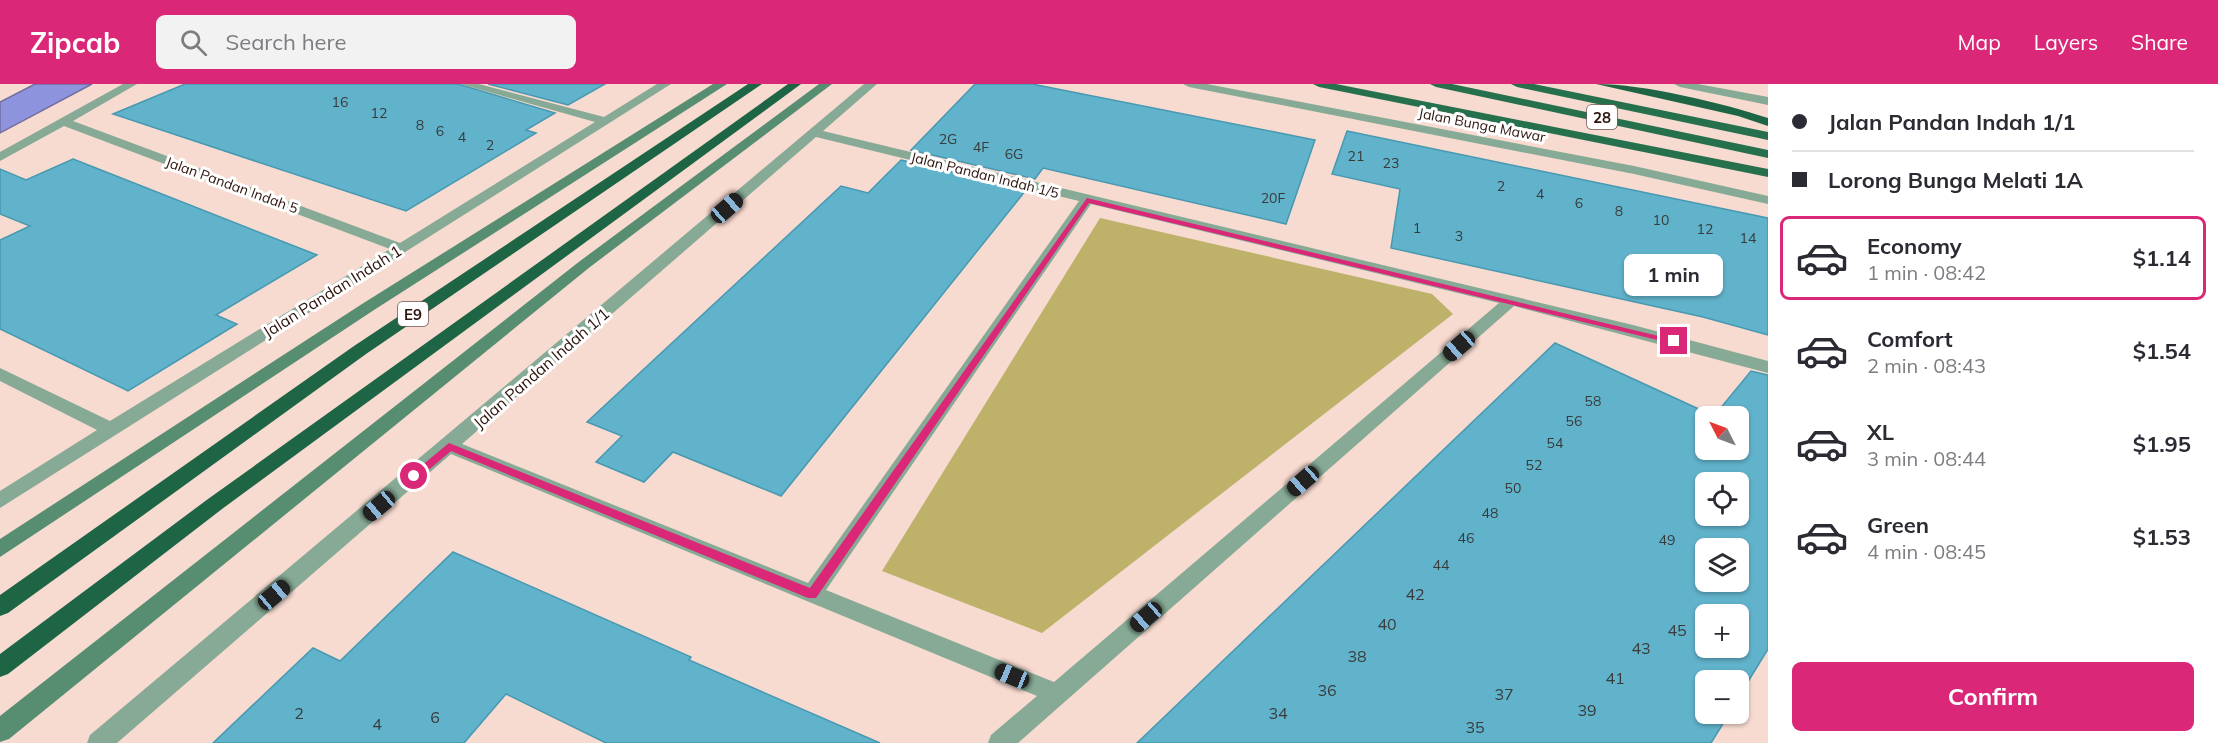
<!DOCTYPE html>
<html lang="en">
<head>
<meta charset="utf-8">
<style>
  :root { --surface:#fff; --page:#f2f2f3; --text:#2b2b33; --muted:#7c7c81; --line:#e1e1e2; --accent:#db2777 }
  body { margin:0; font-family:Mulish,sans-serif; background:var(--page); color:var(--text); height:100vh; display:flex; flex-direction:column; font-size:22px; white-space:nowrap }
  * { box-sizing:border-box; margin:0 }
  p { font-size:20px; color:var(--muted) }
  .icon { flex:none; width:33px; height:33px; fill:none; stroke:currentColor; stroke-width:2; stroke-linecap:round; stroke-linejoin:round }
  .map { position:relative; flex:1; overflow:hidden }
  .side { display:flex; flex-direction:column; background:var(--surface); width:450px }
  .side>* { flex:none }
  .top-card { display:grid; align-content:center; height:132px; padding:0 24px; background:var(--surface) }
  .needle { width:39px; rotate:312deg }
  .controls { position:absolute; left:1695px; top:322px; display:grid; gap:12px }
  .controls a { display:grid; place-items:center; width:54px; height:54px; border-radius:9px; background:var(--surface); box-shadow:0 2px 4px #0004; font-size:30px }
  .end { position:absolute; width:27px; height:27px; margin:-14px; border:8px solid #db2777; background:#fff; box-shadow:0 0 0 3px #fff }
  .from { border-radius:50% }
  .bubble { position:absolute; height:42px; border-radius:9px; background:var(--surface); box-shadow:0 2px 4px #0004; font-size:20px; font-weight:700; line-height:42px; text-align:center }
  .car { position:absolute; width:18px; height:36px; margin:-18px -9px; border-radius:8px; box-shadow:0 0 4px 2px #0007; background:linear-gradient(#222 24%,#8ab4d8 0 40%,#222 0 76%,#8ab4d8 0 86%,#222 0) }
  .top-card b { display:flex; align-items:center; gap:21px; height:57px; font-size:22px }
  .top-card b+b { border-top:2px solid var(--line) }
  .top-card i { width:15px; height:15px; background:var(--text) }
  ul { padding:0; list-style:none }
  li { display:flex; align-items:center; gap:18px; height:84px; margin:0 12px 9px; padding:0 12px; border:3px solid transparent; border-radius:9px }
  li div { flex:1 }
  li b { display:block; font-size:22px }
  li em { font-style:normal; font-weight:700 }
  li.on { border-color:var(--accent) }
  li>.icon { width:54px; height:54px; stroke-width:1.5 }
  .cta { display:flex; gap:12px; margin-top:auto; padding:12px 24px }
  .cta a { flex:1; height:69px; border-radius:9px; background:var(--accent); color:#fff; font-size:24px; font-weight:700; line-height:69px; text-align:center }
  header { display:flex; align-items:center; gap:36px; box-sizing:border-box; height:84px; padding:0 30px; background:var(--accent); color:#fff }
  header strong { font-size:28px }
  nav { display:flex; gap:33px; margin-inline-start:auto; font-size:21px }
  .search { width:420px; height:54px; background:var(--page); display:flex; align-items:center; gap:15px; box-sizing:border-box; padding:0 21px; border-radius:9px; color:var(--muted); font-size:22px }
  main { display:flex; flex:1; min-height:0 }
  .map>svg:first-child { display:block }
</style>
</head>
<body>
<header>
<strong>Zipcab</strong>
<div class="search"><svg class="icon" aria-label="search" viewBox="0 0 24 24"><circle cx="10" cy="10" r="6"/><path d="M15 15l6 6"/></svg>Search here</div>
<nav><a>Map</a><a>Layers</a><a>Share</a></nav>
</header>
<main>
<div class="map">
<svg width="1768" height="659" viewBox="0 0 1768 659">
  <rect width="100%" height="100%" fill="#f7dad0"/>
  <!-- green -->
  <polygon fill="#beb26b" points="1100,134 1432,210 1453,230 1042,549 882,487"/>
  <!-- water -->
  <polygon fill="#8d93dd" stroke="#706d9e" stroke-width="1.5" points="35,0 92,0 0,49 0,18"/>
  <!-- building -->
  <g fill="#61b2cb" stroke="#4799b1" stroke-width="1.5" fill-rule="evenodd">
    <polygon points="185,0 458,0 555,29 526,46 536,49 406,127 113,30"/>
    <polygon points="488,0 605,0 568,21"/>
    <polygon points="975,0 1032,0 1315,56 1286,140 1043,84 1035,95 911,66"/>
    <polygon points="1347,47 1768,134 1768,251 1703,233 1391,164 1400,105 1332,90"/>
    <polygon points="73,75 317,171 216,231 237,240 128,307 0,245 0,156 30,142 0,130 0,85 26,96"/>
    <polygon points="901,76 1026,106 781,412 673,368 644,398 596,378 622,352 587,338 841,102 868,109"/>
    <path d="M1555,259L1714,332L1751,287L1768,291V565L1738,614V597H1706V630H1729L1711,659H1137ZM1706,333H1738V366H1706ZM1706,399H1738V432H1706ZM1706,465H1738V498H1706ZM1706,531H1738V564H1706Z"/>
    <polygon points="453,468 691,573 689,576 880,659 606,659 506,610 464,659 213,659 313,564 340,577"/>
  </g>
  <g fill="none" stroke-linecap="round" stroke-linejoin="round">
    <!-- minor -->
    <g fill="#86aa95" fill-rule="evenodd">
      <polygon points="123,0 137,0 73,37 400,159 595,38 460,0 479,0 604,33 657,0 671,0 0,424 0,407 97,346 0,297 0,284 110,337 390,165 64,42 0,77 0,68"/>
      <path d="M864,0H877L823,47L1633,241L1768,277V289L1514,222L1018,659H988L991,651L1037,612L451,370L117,659H87L90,651ZM816,53L1079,117L808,499L462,360ZM1091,120L1499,219L1054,598L826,506Z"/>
      <polygon points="1183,0 1207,0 1634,82 1768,112 1768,120 1634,90 1189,3"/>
      <polygon points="1674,0 1698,0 1768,13 1768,21 1680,3"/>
    </g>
    <!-- secondary -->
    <g fill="#578e71" fill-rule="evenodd">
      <polygon points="713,0 727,0 374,226 0,473 0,455 362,220"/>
      <polygon points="819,0 832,0 590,183 9,655 0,658 0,632 580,177"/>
    </g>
    <!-- trunk -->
    <g fill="#27704e" fill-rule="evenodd">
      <polygon points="1313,0 1336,0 1768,85 1768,93 1319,3"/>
      <polygon points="1430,0 1452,0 1768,66 1768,74 1436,3"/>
      <polygon points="1511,0 1534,0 1768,48 1768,56 1517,3"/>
    </g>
    <!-- motorway -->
    <g fill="#1e6545" fill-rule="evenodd">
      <polygon points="748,0 762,0 366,270 8,529 0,532 0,511 354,262"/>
      <polygon points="788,0 801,0 222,425 8,590 0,593 0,570 208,415"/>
      <path d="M1596,0C1644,0 1722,19 1768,34V42L1738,32Z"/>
    </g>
  </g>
  <!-- route -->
  <polygon fill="#db2777" points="1087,114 1679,257 1674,260 1089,119 816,514 808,514 451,367 418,395 414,396 409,392 449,359 810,504"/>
  <g text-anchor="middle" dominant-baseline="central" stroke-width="6" stroke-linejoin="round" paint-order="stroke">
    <!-- number labels -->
    <g font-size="14" fill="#393b3b">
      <text x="340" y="18">16</text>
      <text x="379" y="29">12</text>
      <text x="420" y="41">8</text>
      <text x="440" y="47">6</text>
      <text x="462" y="53">4</text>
      <text x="948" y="55">2G</text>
      <text x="490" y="61">2</text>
      <text x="981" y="63">4F</text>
      <text x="1014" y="70">6G</text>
      <text x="1356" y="72">21</text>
      <text x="1391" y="79">23</text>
      <text x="1501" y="102">2</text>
      <text x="1540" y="110">4</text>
      <text x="1273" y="114">20F</text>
      <text x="1579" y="119">6</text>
      <text x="1619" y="127">8</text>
      <text x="1661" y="136">10</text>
      <text x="1417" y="144">1</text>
      <text x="1705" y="145">12</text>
      <text x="1459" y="152">3</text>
      <text x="1748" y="154">14</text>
      <text x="1593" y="317">58</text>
      <text x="1574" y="337">56</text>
      <text x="1555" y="359">54</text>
      <text x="1534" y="381">52</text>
      <text x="1513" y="404">50</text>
      <text x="1490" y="429">48</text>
      <text x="1466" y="454">46</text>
      <text x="1667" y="456">49</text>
      <text x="1441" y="481">44</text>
    </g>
    <!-- far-street labels -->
    <g font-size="14" fill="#2c130b" stroke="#fff">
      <text transform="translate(1482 41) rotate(11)">Jalan Bunga Mawar</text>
      <text transform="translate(985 91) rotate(14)">Jalan Pandan Indah 1/5</text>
      <text transform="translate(232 101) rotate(20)">Jalan Pandan Indah 5</text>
    </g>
    <!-- shield labels -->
    <g fill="#fff" stroke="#6b5a54" stroke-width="1.5">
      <rect x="1587" y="21" width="30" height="24" rx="4.5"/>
      <rect x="398" y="218" width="30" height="24" rx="4.5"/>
    </g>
    <g font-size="15" font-weight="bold" fill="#2c130b">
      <text x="1602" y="33">28</text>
      <text x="413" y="230">E9</text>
    </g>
    <!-- street labels -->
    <g font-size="16" fill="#2c130b" stroke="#fff">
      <text transform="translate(332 207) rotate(-32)">Jalan Pandan Indah 1</text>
      <text transform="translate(541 284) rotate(-41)">Jalan Pandan Indah 1/1</text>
    </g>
    <!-- near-number labels -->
    <g font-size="16" fill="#393b3b">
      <text x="1415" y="510">42</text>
      <text x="1387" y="540">40</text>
      <text x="1677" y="546">45</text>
      <text x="1641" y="564">43</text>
      <text x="1357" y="572">38</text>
      <text x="1615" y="594">41</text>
      <text x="1327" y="606">36</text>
      <text x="1504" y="610">37</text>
      <text x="1587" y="626">39</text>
      <text x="299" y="629">2</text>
      <text x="1278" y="629">34</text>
      <text x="435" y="633">6</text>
      <text x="377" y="640">4</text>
      <text x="1475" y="643">35</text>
    </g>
  </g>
</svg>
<div class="controls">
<a><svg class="needle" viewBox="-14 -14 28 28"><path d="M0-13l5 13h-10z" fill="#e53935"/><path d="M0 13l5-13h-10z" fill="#7c7c81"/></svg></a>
<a><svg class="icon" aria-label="locate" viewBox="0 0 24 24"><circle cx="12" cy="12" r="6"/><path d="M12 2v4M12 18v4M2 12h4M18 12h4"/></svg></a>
<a><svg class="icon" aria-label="layers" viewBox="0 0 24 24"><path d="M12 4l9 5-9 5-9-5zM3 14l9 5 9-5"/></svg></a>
<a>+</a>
<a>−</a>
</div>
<i class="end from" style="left:414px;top:392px"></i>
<i class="end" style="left:1674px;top:257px"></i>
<div class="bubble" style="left:1624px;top:170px;width:99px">1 min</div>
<i class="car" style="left:727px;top:124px;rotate:49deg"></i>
<i class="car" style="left:1459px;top:262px;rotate:229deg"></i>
<i class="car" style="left:1303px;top:397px;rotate:229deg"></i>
<i class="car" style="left:379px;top:422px;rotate:230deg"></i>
<i class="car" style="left:274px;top:511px;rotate:50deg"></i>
<i class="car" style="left:1146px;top:533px;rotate:229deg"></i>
<i class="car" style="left:1012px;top:592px;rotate:292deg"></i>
</div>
<section class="side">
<div class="top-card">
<b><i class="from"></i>Jalan Pandan Indah 1/1</b>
<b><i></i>Lorong Bunga Melati 1A</b>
</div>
<ul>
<li class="on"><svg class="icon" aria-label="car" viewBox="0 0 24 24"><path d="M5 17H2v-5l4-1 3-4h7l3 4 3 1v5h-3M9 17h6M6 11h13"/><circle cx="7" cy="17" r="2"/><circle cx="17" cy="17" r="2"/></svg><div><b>Economy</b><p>1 min · 08:42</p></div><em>$1.14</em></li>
<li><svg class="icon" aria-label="car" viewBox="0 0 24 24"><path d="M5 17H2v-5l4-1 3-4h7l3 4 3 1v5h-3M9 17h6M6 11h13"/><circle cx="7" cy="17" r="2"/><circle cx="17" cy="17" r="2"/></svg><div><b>Comfort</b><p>2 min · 08:43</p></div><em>$1.54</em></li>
<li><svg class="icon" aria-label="car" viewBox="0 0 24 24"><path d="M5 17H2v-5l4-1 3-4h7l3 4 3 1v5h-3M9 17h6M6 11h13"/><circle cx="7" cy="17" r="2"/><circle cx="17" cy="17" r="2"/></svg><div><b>XL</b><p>3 min · 08:44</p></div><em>$1.95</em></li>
<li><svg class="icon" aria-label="car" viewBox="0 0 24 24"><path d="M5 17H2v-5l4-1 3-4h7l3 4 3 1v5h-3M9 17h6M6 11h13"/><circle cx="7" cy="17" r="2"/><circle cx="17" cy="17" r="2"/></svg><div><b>Green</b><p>4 min · 08:45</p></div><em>$1.53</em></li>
</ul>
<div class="cta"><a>Confirm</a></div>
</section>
</main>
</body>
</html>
